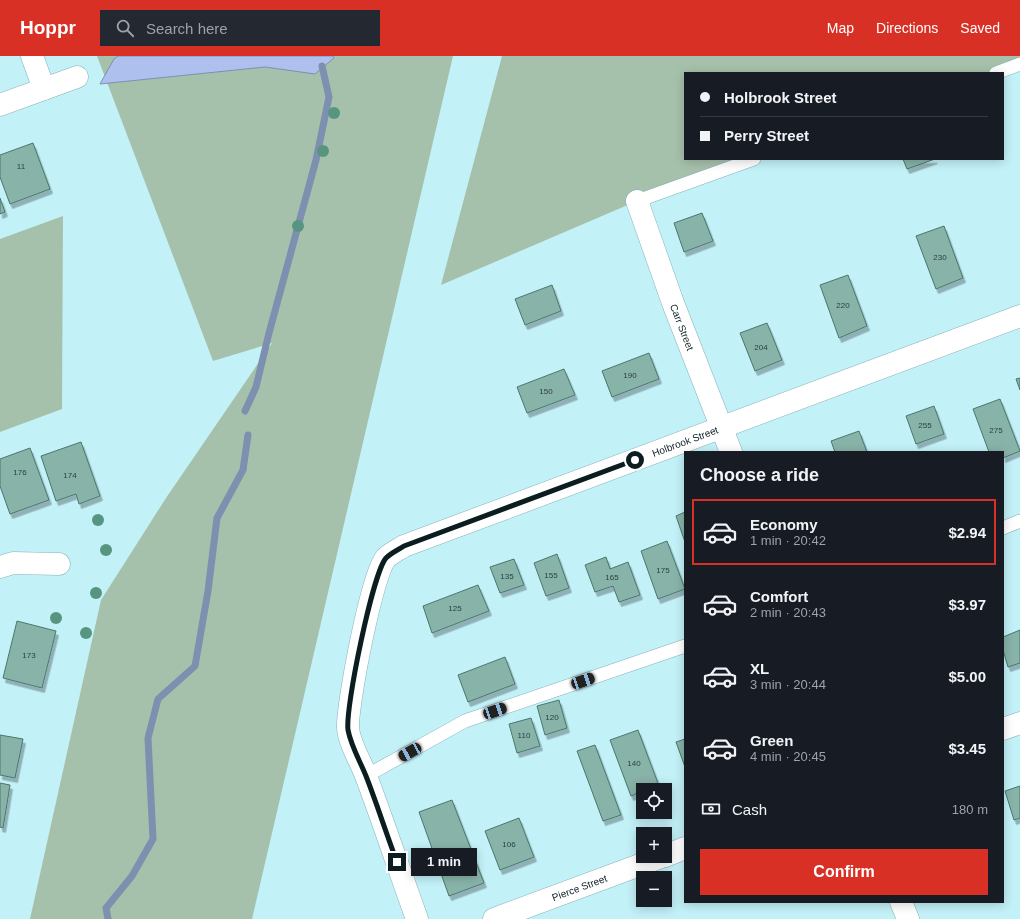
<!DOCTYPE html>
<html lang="en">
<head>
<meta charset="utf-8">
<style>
  :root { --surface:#171b24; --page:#242831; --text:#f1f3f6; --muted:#9ea1a6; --line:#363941; --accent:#d93025 }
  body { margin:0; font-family:Helvetica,sans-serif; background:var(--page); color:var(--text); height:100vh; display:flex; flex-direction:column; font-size:15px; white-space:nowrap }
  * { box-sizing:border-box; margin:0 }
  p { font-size:13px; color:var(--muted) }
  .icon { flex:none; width:22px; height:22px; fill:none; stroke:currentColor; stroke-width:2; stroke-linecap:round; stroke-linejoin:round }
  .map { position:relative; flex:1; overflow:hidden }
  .side { position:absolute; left:684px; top:395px; width:320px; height:452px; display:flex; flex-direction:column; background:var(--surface); border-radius:0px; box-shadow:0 2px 10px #0003 }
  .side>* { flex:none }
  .banner { position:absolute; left:684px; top:16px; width:320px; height:88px; border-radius:0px; box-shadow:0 2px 10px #0003; display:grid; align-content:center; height:88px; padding:0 16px; background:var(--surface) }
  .fabs { position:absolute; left:636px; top:727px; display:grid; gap:8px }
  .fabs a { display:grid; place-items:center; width:36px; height:36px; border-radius:0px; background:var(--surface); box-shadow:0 2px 10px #0003; font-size:20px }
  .end { position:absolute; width:18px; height:18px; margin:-9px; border:5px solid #0c1d20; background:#fff; box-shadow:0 0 0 2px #fff }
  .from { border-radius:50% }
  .bubble { position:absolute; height:28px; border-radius:0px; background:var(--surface); box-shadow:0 2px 10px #0003; font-size:13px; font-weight:700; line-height:28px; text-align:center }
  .car { position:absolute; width:12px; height:24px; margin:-12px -6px; border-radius:5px; box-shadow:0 0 3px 1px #0007; background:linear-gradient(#222 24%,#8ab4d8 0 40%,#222 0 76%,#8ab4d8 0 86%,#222 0) }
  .banner b { display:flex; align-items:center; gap:14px; height:38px; font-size:15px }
  .banner b+b { border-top:1px solid var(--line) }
  .banner i { width:10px; height:10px; background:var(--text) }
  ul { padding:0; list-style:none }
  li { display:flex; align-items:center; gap:12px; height:66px; margin:0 8px 6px; padding:0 8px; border:2px solid transparent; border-radius:0px }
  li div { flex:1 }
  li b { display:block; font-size:15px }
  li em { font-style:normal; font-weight:700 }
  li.on { border-color:var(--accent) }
  li>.icon { width:36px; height:36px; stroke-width:1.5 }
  h2 { padding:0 16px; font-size:18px; line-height:48px }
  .pay { display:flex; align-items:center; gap:10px; height:44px; padding:0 16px; font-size:15px }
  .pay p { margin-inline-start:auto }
  .button { display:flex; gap:8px; margin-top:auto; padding:8px 16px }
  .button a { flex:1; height:46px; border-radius:0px; background:var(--accent); color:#fff; font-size:16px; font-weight:700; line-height:46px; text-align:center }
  header { display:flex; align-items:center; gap:24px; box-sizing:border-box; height:56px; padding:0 20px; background:var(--accent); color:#fff }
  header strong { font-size:19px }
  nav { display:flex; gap:22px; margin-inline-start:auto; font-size:14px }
  .search { width:280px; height:36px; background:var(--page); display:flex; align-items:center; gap:10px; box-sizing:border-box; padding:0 14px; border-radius:0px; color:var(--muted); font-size:15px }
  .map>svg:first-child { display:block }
</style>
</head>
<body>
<header>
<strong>Hoppr</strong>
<div class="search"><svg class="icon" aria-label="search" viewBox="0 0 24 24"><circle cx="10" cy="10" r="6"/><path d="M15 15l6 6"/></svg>Search here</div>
<nav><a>Map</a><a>Directions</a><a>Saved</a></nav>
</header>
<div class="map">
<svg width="1020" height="863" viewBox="0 0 1020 863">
  <defs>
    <filter id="shadow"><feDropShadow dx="2.5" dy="4.5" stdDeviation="0" flood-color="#0004"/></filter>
  </defs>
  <rect width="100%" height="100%" fill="#c3f1f8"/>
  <!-- green -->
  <g fill="#a6c1ab">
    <polygon points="97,0 453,0 252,863 30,863 101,544 166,442 272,287 213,305"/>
    <polygon points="502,0 1020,0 1020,8 996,17 685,17 685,103 754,103 637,145 441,229"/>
    <polygon points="63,160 62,353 0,376 0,183"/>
  </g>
  <!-- water -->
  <polygon fill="#aec1ee" stroke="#7d90b0" points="118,0 333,0 334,2 315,18 265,11 100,28 114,3"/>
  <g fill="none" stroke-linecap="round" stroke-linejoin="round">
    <!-- stream -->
    <g stroke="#7d90b0" stroke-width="7">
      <polyline points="245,355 256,331 269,277 316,104 329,41 322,10"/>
      <polyline points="108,863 106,852 132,820 153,783 148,682 158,643 195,610 208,535 217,462 243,414 248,379"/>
    </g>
  </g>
  <!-- building -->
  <g fill="#88b3a9" stroke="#4c766d" filter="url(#shadow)">
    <polygon points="33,87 50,133 10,148 0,121 0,99"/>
    <polygon points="903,103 935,103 907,113"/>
    <polygon points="0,142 5,156 0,158"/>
    <polygon points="702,157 713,185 684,196 674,167"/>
    <polygon points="944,170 963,222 936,233 916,180"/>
    <polygon points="848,219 867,270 839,282 820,229"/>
    <polygon points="552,229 561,255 525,269 515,243"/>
    <polygon points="767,267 782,304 755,315 740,277"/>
    <polygon points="649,297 659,323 612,341 602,315"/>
    <polygon points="564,313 575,339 527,357 517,331"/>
    <polygon points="1020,322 1020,334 1016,323"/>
    <polygon points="1000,343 1020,395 1003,402 1003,396 989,396 973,353"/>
    <polygon points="934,350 944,378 916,388 906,360"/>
    <polygon points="859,375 867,396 835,396 831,385"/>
    <polygon points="81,386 100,440 79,448 76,438 56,445 41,400"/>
    <polygon points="30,392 49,444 10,458 0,430 0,403"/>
    <polygon points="685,456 685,486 676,460"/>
    <polygon points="667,485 685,533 658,543 641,495"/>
    <polygon points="557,498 569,532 546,540 534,507"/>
    <polygon points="606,501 610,513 628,506 640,539 619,546 613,530 595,536 585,509"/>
    <polygon points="514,503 524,529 500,537 490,511"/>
    <polygon points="478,529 489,555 432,577 423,550"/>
    <polygon points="17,565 56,575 42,632 3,622"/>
    <polygon points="1020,574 1020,607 1008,611 1003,594 1003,581"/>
    <polygon points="505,601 515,628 468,646 458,619"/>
    <polygon points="559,644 567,672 545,679 537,650"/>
    <polygon points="531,662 540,690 517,697 509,668"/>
    <polygon points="638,674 659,730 643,734 643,735 631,740 610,684"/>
    <polygon points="0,679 23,683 15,722 0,719"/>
    <polygon points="685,683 685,711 676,686"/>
    <polygon points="595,689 621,759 603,765 577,695"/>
    <polygon points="0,727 10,729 3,772 0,771"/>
    <polygon points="1020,730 1020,762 1014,764 1005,735"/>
    <polygon points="452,744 484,827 449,840 419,756"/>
    <polygon points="519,762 534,801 500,814 485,775"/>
  </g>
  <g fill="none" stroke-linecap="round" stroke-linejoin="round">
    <!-- lane casing -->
    <g stroke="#85b1b9" stroke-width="14">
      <g id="lane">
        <polyline points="996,17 1020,8"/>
        <polyline points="637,145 754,103"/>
        <polyline points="1003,472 1020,465"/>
        <polyline points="366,720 465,665 685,590"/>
      </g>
    </g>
    <!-- street casing -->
    <g stroke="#85b1b9" stroke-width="23">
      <g id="street">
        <polyline points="32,0 44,33"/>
        <polyline points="0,49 77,21"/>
        <path id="s1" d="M637,145L673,247L731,396"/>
        <polyline points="0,511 13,507 59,508"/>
        <polyline points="1003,673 1020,667"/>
        <polyline points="665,800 685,792"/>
        <polyline points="901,846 908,863"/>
        <path id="s2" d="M417,863C400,816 384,768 366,720C361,706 349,687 348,672C347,649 372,517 386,502C391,497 398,494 404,490L1020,260"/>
        <path id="s3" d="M494,863L664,800"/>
      </g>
    </g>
    <!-- lane -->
    <use href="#lane" stroke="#fff" stroke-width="13"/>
    <!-- street -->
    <use href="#street" stroke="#fff" stroke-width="22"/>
  </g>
  <!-- trees -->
  <g fill="#589581">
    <circle cx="334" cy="57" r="6"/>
    <circle cx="323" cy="95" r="6"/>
    <circle cx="298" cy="170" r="6"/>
    <circle cx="98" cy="464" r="6"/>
    <circle cx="106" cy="494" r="6"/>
    <circle cx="96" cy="537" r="6"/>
    <circle cx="56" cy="562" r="6"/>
    <circle cx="86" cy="577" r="6"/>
  </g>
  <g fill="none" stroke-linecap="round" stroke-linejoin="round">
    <!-- route -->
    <path stroke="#0c1d20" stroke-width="5" d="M397,806C386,777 377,748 366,720C360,705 351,690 348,674C345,652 373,517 386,502C391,497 398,494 404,490L635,404"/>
  </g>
  <g text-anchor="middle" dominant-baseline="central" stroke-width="3" stroke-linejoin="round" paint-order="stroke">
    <!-- number labels -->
    <g font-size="8" fill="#2b4242">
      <text x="21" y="110">11</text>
      <text x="940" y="201">230</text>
      <text x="843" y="249">220</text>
      <text x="761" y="291">204</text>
      <text x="630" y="319">190</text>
      <text x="546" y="335">150</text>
      <text x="925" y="369">255</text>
      <text x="996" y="374">275</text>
      <text x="20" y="416">176</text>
      <text x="70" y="419">174</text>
      <text x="663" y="514">175</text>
      <text x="551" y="519">155</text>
      <text x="507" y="520">135</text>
      <text x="612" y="521">165</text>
      <text x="455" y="552">125</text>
      <text x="29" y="599">173</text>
      <text x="552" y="661">120</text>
      <text x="524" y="679">110</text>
      <text x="634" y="707">140</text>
      <text x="509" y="788">106</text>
    </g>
    <!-- street labels -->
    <g font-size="10" fill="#0c1d20" stroke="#dffaff">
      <text stroke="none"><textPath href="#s1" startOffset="134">Carr Street</textPath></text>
      <text stroke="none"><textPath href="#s2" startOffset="700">Holbrook Street</textPath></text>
      <text stroke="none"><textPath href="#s3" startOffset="91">Pierce Street</textPath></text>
    </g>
  </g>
</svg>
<div class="fabs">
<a><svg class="icon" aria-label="locate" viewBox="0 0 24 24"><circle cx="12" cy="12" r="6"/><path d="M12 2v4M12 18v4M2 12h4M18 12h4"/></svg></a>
<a>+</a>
<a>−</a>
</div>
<i class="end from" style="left:635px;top:404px"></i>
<i class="end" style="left:397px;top:806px"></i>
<div class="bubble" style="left:411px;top:792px;width:66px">1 min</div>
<i class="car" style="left:583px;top:625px;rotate:71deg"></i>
<i class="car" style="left:495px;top:655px;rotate:71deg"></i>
<i class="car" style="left:410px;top:696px;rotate:241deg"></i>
<div class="banner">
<b><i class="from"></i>Holbrook Street</b>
<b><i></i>Perry Street</b>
</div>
<section class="side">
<h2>Choose a ride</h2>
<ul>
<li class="on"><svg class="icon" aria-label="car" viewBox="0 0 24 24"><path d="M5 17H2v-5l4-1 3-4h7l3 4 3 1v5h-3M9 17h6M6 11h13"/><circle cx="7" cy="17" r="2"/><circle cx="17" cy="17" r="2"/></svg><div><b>Economy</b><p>1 min · 20:42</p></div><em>$2.94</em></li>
<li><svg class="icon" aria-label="car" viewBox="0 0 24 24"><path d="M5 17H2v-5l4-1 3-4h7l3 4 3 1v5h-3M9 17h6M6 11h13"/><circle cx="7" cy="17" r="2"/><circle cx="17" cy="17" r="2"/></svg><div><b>Comfort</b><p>2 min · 20:43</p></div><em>$3.97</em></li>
<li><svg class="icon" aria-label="car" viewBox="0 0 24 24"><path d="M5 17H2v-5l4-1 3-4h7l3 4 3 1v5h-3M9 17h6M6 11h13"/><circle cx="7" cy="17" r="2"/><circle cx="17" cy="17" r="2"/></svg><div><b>XL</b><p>3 min · 20:44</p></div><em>$5.00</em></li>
<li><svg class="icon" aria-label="car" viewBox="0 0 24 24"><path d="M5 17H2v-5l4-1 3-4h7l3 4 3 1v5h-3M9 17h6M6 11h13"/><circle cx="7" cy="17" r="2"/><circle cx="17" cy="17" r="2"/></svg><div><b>Green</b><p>4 min · 20:45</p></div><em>$3.45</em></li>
</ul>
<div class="pay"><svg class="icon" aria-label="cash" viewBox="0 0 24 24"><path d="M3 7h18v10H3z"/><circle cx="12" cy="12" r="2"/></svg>Cash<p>180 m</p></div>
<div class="button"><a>Confirm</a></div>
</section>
</div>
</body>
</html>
